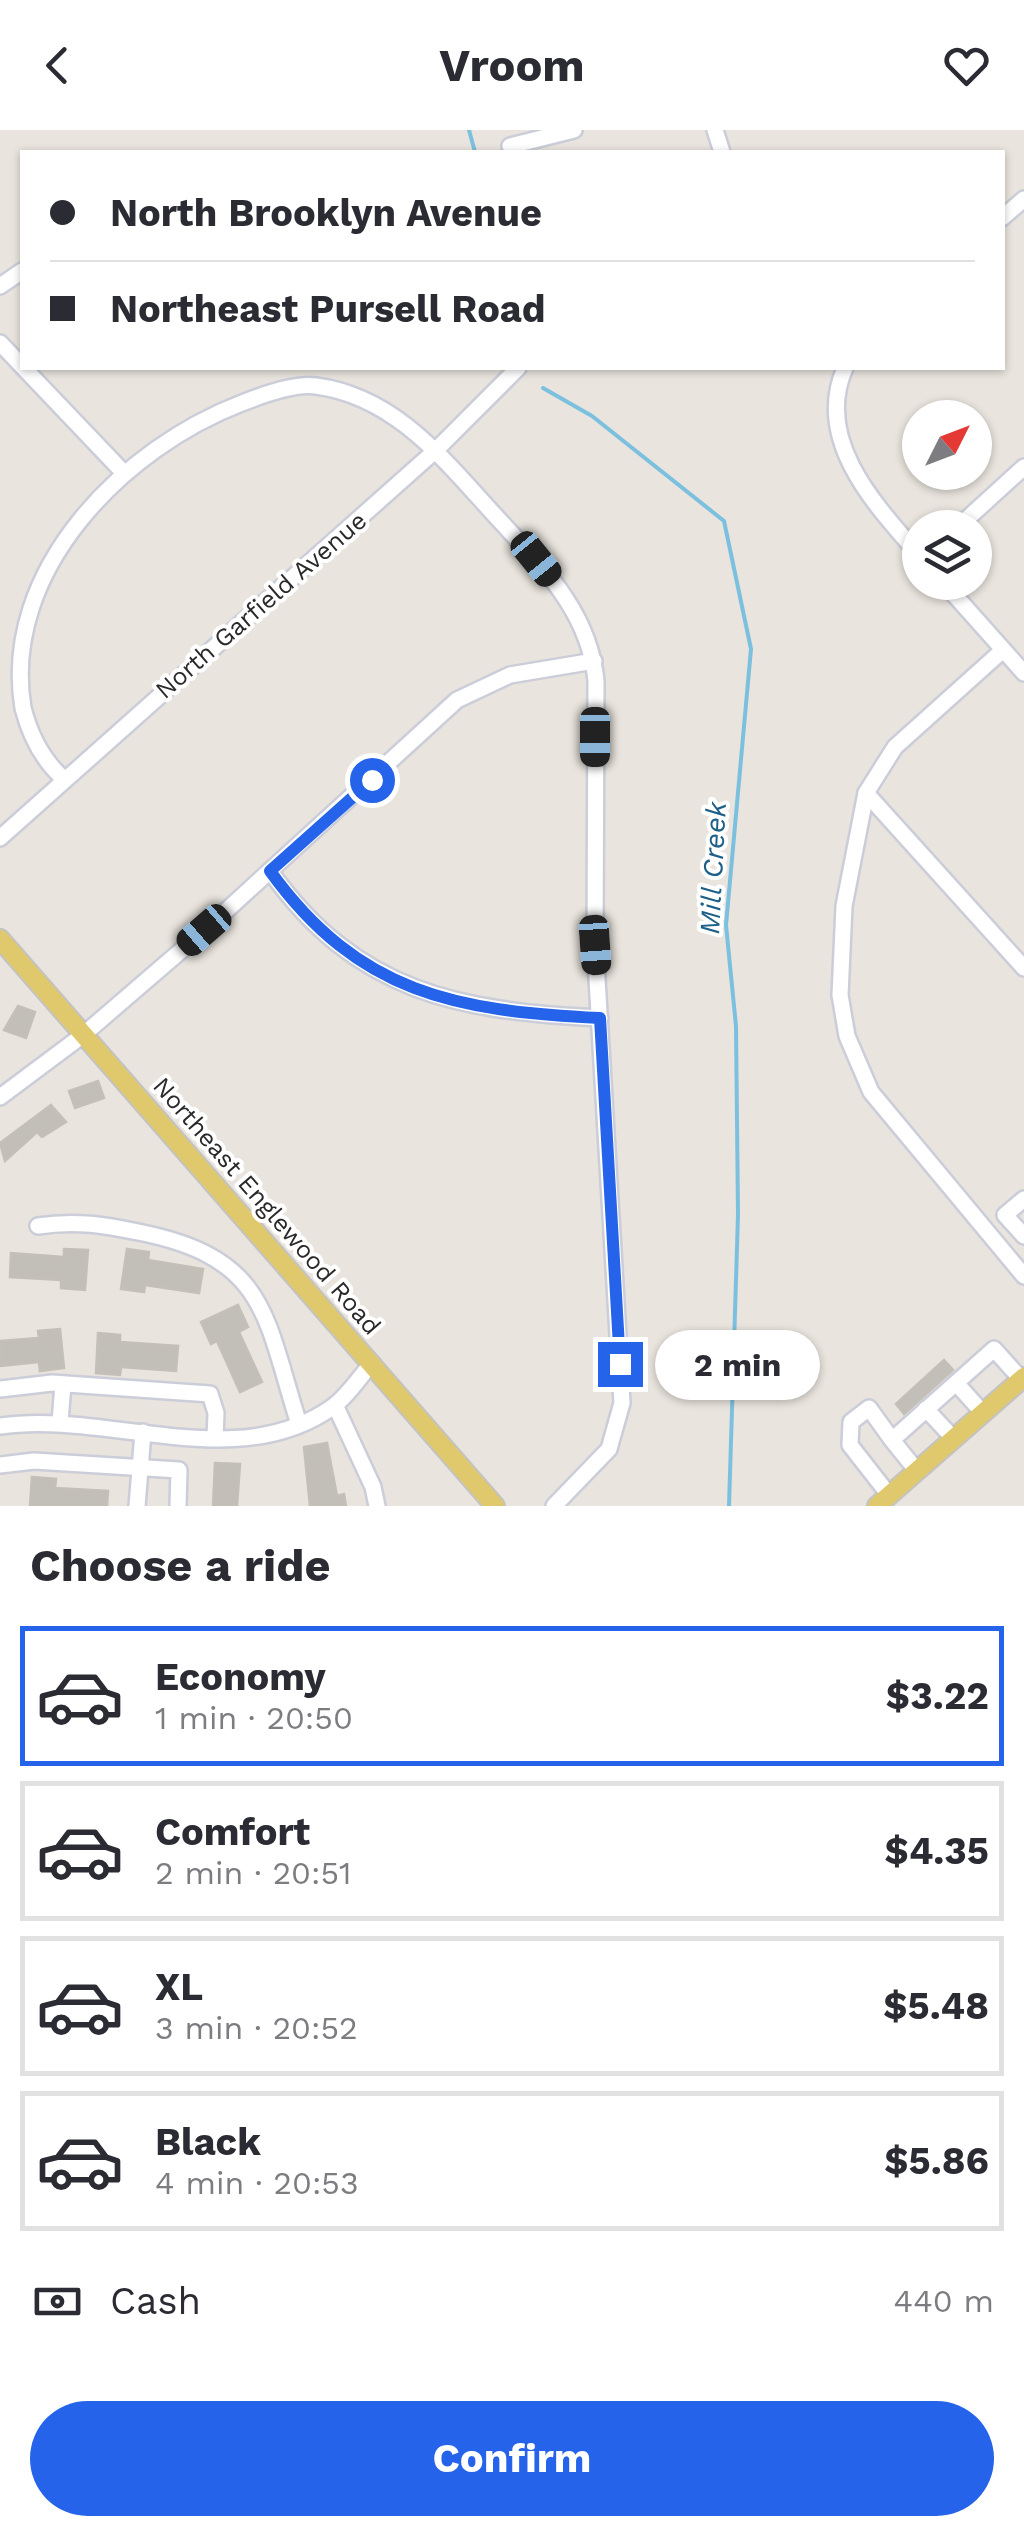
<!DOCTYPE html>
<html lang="en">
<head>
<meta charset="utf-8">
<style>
  :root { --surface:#fff; --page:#f7f7f7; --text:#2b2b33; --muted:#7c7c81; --line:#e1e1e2; --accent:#2563eb }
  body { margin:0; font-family:"Work Sans",sans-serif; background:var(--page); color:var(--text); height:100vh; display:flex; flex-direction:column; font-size:38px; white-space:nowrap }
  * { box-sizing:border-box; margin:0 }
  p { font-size:32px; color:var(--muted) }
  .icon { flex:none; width:55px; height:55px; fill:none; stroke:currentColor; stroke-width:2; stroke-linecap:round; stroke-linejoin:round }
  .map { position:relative; height:1376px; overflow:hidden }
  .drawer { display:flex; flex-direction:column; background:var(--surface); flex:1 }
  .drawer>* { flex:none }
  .top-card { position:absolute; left:20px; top:20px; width:985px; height:220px; border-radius:0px; box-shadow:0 2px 8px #0004; display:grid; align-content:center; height:220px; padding:0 30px; background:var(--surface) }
  .needle { width:65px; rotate:48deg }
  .tools { position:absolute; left:902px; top:270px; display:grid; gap:20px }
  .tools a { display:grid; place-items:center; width:90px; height:90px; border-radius:50%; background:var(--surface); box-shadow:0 2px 8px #0004; font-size:50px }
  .end { position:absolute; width:45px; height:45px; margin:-22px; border:12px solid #2563eb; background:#fff; box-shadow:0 0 0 5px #fff }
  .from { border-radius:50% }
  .bubble { position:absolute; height:70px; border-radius:35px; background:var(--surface); box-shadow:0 2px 8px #0004; font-size:32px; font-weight:700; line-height:70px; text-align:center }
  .car { position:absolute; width:30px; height:60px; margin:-30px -15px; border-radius:12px; box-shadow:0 0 8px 2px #0007; background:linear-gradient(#222 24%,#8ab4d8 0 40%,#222 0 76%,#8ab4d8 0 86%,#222 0) }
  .top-card b { display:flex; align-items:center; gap:35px; height:95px; font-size:38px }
  .top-card b+b { border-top:2px solid var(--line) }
  .top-card i { width:25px; height:25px; background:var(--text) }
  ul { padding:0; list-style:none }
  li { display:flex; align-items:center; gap:30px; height:140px; margin:0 20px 15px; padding:0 10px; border:5px solid var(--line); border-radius:0px }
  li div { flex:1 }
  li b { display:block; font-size:38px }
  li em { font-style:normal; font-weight:700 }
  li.selected { border-color:var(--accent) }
  li>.icon { width:90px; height:90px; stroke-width:1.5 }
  h2 { padding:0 30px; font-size:45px; line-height:120px }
  .pay { display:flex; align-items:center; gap:25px; height:110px; padding:0 30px; font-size:38px }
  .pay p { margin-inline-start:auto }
  .button { display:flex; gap:20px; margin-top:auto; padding:20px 30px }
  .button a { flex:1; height:115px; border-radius:60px; background:var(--accent); color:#fff; font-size:40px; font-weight:700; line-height:115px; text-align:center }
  header { display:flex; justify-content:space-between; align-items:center; height:130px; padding:0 30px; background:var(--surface); font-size:45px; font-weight:700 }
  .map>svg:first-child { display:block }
</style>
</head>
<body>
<header><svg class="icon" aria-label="back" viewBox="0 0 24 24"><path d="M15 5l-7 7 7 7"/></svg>Vroom<svg class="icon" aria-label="heart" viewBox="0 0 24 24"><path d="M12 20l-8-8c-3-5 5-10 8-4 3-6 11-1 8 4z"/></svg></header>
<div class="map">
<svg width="1024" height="1376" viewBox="0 0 1024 1376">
  <rect width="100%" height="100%" fill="#e9e4dd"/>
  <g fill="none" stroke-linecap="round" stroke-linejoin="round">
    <!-- stream -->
    <g stroke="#7cc0df" stroke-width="4">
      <polyline points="469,0 475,22"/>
      <polyline points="543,258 592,286 724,391 751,519 726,795 736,896 738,1085 729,1376"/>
    </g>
  </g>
  <!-- building -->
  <g fill="#c2beb8" stroke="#c4c0b7" stroke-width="2.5">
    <polygon points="18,876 35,882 26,908 4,900"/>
    <polygon points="98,951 104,968 75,978 69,961"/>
    <polygon points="51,975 66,992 42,1007 37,1002 5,1031 0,1013"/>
    <polygon points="64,1119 88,1120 85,1160 61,1158 61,1150 10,1147 11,1123 64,1127"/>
    <polygon points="127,1119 149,1122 148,1130 203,1139 199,1163 145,1155 144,1162 121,1159"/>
    <polygon points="238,1175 248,1197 239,1202 262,1252 240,1262 217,1211 211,1214 201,1192"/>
    <polygon points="60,1199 64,1238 40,1241 39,1232 0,1236 0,1211 39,1208 38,1201"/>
    <polygon points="98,1203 120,1205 120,1212 178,1216 176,1241 121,1237 120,1245 96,1243"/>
    <polygon points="944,1230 953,1240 904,1284 896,1274"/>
    <polygon points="327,1313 337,1366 344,1364 346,1376 310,1376 304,1317"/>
    <polygon points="215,1333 240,1334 237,1376 213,1376"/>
    <polygon points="32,1347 56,1349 55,1358 108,1361 107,1376 30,1376"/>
  </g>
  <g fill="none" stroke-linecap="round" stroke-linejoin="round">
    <!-- minor casing -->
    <g stroke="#cbcdd9" stroke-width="20">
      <g id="minor">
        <polyline points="715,0 722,22"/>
        <polyline points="510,16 574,0"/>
        <polyline points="1002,88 1024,69"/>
        <polyline points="0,156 22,141"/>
        <polyline points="0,213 123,342"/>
        <path d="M845,238C813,310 876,376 920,426"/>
        <polyline points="957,398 1024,337"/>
        <polyline points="943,452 1024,543"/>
        <polyline points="1003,520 895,617 866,663 844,776 840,865 847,906 871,962 1024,1146"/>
        <path d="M64,649C43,631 30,605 23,578C0,439 126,317 242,273C262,265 294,253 316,256C393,266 442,327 491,381C538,433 589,478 596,551L595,815L622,1273L609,1319L554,1376"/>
        <polyline points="866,663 1024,838"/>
        <polyline points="0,708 436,320 518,238"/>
        <path d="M270,741C357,863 458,881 600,888"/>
        <polyline points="0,967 83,905 205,800 457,570 510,545 594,531"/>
        <polyline points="1024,1069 1005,1085 1024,1106"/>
        <path d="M38,1096C76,1090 105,1095 143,1103C268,1129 265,1188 299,1294"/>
        <polyline points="956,1253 983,1283"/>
        <polyline points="0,1259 52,1253 210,1264 216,1283 215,1307"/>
        <polyline points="335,1275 373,1357 377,1376"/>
        <polyline points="926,1279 954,1309"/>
        <polyline points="60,1292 63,1254"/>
        <path d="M0,1296C106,1280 235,1345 331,1278C347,1267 359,1248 372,1233"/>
        <polyline points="0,1335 34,1331 179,1340 178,1376"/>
        <polyline points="917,1341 892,1310 994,1219 1021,1249"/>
        <polyline points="889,1365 850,1315 851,1292 869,1278 892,1310"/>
        <polyline points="137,1376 143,1302"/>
      </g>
    </g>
    <!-- major casing -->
    <g stroke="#c3c3c3" stroke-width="22">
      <g id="major">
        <polyline points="0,809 495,1376"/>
        <polyline points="877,1376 1024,1247"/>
      </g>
    </g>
    <!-- minor -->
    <use href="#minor" stroke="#fff" stroke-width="15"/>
    <!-- major -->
    <use href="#major" stroke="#dfc96c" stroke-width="18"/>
  </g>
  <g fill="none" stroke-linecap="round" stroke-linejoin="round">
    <!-- route -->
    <path stroke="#2563eb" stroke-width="12" d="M372,650L270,741C359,864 456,881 600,888L620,1234"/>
  </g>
  <g text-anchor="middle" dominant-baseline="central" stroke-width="8" stroke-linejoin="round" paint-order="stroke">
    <!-- street labels -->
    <g font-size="25" fill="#292929" stroke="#fff">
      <text transform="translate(261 475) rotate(-41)">North Garfield Avenue</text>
      <text transform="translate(267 1076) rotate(49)">Northeast Englewood Road</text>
    </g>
    <!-- water labels -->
    <g font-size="28" font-style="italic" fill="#1d5f88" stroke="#fff">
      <text transform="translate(713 738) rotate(-87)">Mill Creek</text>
    </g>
  </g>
</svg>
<div class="tools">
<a><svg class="needle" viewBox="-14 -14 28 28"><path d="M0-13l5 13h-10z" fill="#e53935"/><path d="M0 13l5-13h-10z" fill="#7c7c81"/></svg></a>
<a><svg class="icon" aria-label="layers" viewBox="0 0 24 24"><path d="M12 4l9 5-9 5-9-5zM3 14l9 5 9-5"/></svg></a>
</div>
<i class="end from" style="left:372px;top:650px"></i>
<i class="end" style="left:620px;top:1234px"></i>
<div class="bubble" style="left:655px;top:1200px;width:165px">2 min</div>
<i class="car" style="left:536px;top:429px;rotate:141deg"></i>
<i class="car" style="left:595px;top:607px;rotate:180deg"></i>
<i class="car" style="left:204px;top:800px;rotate:229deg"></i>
<i class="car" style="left:595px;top:815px;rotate:176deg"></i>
<div class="top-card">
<b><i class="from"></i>North Brooklyn Avenue</b>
<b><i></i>Northeast Pursell Road</b>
</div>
</div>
<section class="drawer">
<h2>Choose a ride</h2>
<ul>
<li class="selected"><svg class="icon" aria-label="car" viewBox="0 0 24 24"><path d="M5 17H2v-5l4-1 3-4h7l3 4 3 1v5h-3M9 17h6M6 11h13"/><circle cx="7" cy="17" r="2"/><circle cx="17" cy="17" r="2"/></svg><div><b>Economy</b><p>1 min · 20:50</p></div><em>$3.22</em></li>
<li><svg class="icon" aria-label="car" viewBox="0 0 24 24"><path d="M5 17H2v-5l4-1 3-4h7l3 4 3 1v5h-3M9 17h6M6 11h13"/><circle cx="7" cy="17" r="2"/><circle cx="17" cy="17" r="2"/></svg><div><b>Comfort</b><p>2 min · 20:51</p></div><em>$4.35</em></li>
<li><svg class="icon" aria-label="car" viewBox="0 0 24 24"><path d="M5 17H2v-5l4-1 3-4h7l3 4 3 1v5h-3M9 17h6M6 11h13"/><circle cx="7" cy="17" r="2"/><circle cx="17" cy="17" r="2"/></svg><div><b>XL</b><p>3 min · 20:52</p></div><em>$5.48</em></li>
<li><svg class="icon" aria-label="car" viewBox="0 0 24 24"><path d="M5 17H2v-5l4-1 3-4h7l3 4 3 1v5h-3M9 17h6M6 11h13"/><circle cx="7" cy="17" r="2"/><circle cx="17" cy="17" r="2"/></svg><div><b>Black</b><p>4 min · 20:53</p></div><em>$5.86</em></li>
</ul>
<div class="pay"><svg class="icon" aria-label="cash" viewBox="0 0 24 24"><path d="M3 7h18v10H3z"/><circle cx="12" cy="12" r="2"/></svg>Cash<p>440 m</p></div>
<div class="button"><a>Confirm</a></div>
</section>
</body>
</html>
